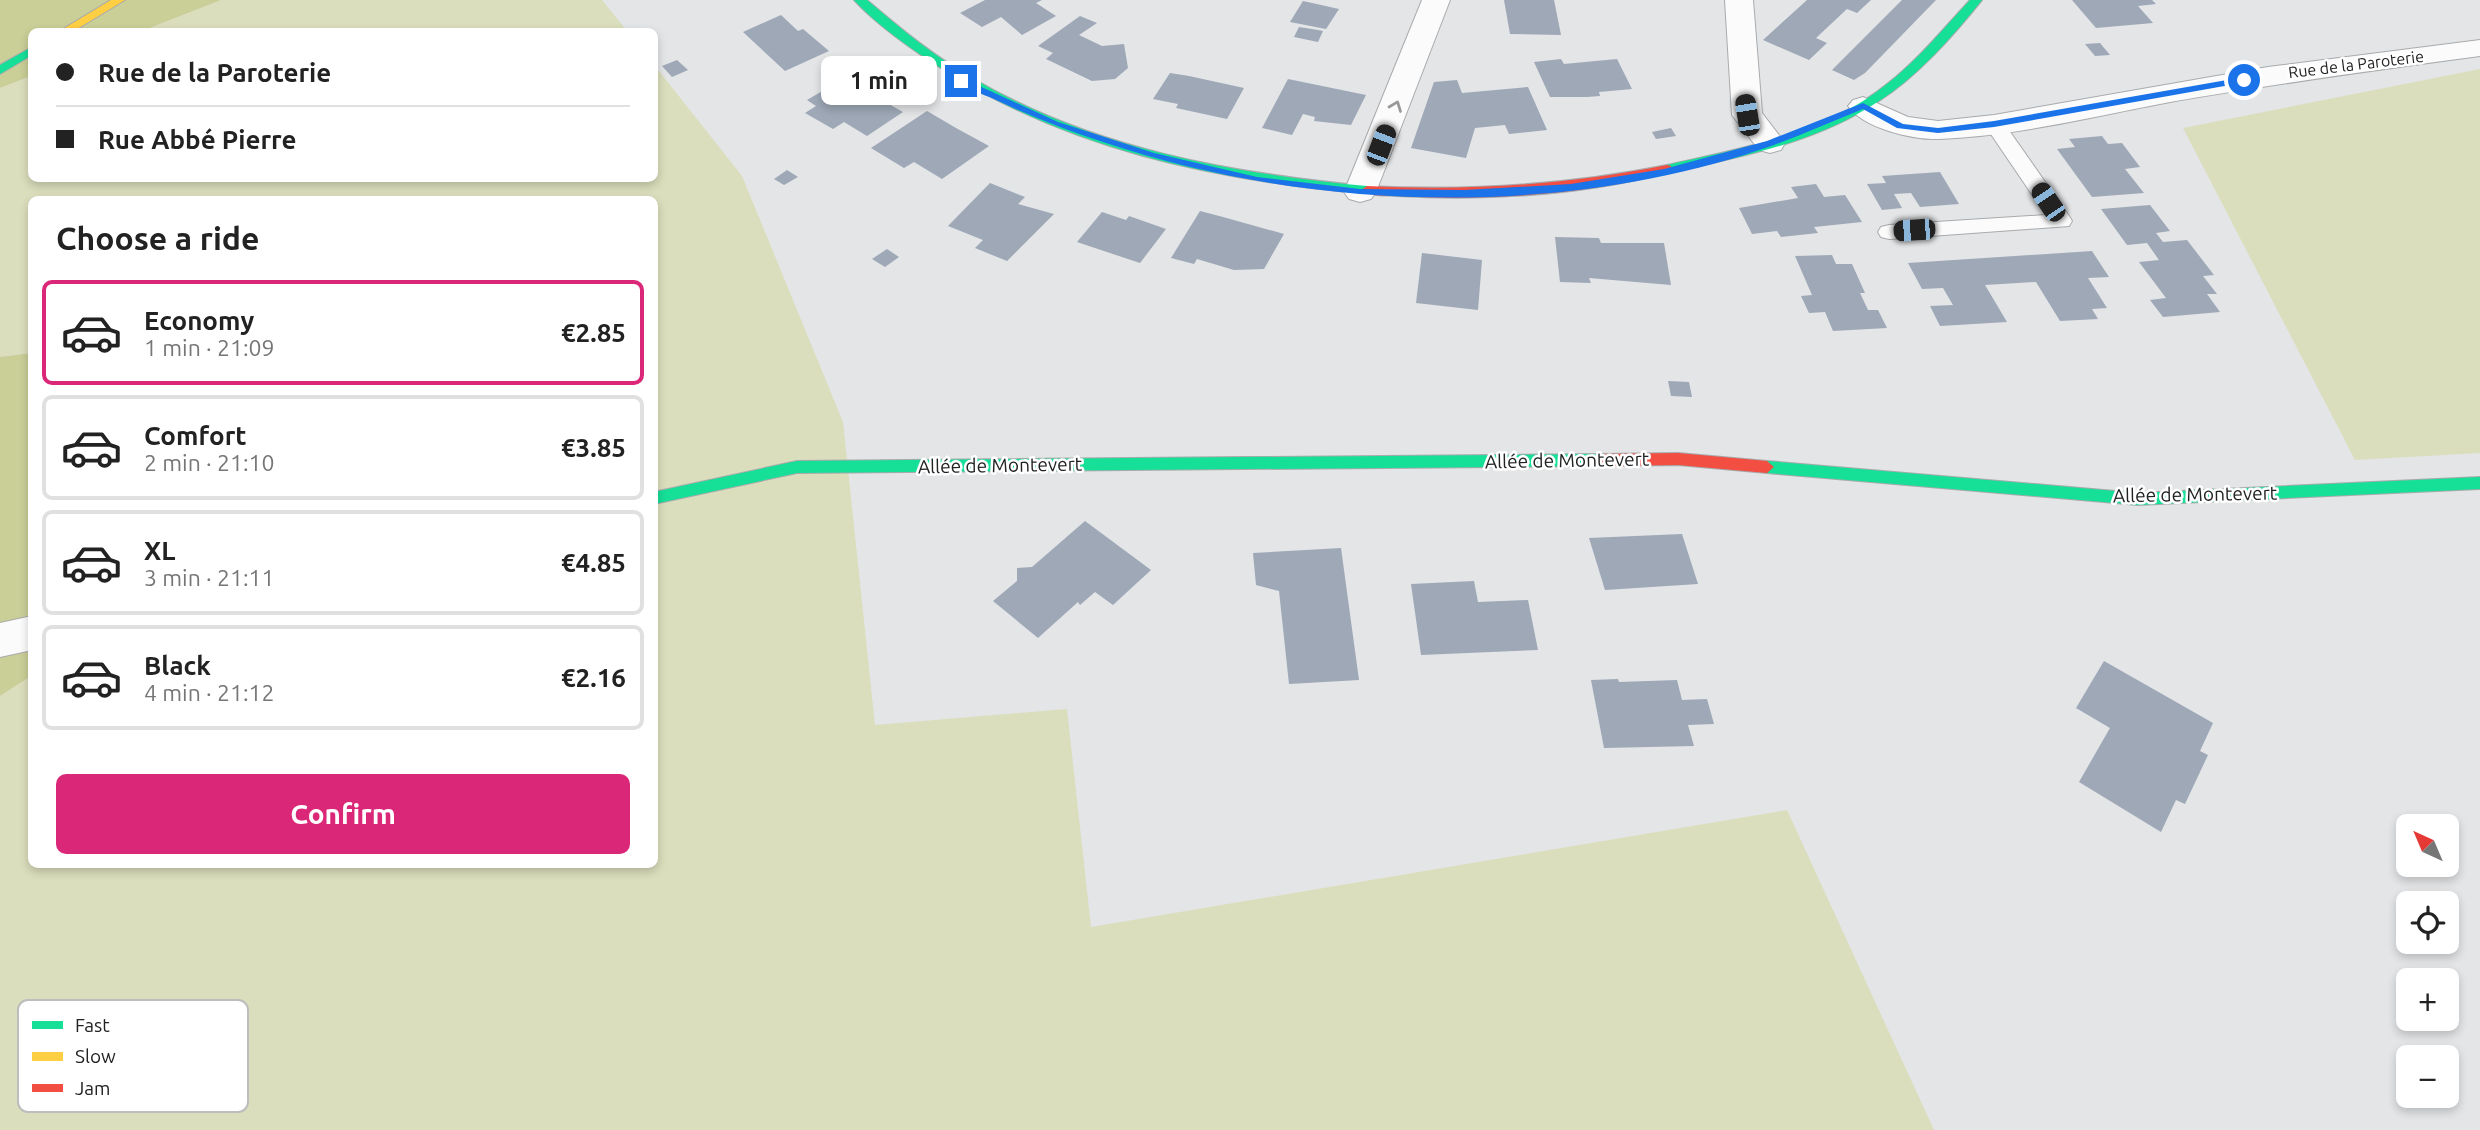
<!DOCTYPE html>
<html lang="en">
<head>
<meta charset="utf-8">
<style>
  :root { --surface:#fff; --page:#f6f6f6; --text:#222; --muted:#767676; --line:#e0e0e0; --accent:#db2777 }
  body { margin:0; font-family:Ubuntu,sans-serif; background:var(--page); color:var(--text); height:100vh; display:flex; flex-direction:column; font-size:26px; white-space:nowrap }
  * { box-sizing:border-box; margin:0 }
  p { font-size:23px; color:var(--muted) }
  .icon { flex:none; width:38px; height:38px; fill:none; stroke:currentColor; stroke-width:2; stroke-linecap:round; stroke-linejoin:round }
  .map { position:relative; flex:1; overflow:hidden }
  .side { position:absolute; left:28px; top:196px; width:630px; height:672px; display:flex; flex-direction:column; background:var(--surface); border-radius:10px; box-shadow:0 4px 10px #0003 }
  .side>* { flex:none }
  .guide { position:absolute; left:28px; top:28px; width:630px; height:154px; border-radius:10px; box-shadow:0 4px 10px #0003; display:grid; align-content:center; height:154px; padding:0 28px; background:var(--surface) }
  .needle { width:46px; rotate:316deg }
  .fabs { position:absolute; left:2396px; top:814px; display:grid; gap:14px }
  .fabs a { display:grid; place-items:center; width:63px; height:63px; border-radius:10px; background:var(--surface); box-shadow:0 4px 10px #0003; font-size:35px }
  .end { position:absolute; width:32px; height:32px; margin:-16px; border:9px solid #1a73e8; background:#fff; box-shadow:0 0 0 4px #fff }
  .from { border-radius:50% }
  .bubble { position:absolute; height:49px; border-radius:10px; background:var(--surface); box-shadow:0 4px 10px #0003; font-size:23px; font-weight:700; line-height:49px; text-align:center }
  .car { position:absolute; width:21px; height:42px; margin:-21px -10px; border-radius:9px; box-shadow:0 0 5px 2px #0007; background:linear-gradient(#222 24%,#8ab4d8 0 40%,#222 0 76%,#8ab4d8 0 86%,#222 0) }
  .guide b { display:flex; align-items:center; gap:24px; height:66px; font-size:26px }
  .guide b+b { border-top:2px solid var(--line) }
  .guide i { width:18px; height:18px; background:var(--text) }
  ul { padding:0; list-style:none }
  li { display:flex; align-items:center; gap:21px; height:105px; margin:0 14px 10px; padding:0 14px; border:4px solid var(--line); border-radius:10px }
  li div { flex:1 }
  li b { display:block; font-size:26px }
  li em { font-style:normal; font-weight:700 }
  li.selected { border-color:var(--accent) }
  li>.icon { width:63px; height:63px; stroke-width:1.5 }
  h2 { padding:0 28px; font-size:32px; line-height:84px }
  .cta { display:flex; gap:14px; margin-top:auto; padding:14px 28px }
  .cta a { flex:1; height:80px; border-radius:10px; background:var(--accent); color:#fff; font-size:28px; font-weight:700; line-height:80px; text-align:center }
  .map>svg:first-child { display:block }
</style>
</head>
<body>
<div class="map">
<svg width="2480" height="1130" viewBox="0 0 2480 1130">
  <rect width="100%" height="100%" fill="#e3e5e7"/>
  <!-- green -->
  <g fill="#dbdebc">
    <polygon points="221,0 602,0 627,31 142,31"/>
    <polygon points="655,66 742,176 843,422 875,725 1067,709 1091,927 1787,810 1934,1130 0,1130 0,696 31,676 32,864 654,864 654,200 32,200 31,353 0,357 0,88 31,76 32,178 654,178"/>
    <polygon points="2480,69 2480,453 2355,460 2183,128"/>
  </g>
  <!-- forest -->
  <g fill="#cace97">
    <polygon points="0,0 221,0 142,31 32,32 31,76 0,88"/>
    <polygon points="31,353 31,676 0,696 0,357"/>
  </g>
  <!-- building -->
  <g fill="#9ea8b7">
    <polygon points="985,0 1042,0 1036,3 1056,16 1022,35 1001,17 982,27 960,13"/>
    <polygon points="1504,0 1554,0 1561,35 1510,34"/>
    <polygon points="1807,0 1871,0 1857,13 1847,9 1816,38 1827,43 1809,60 1763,40"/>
    <polygon points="1902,0 1936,0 1865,73 1854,80 1832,70"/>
    <polygon points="2072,0 2152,0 2156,4 2138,6 2153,23 2096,28"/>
    <polygon points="1303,1 1339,9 1326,29 1290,22"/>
    <polygon points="781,15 798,31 803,29 829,51 785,71 743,32"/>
    <polygon points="1080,16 1097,23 1079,35 1102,46 1124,44 1128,68 1115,79 1092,81 1046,59 1053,53 1038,46"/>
    <polygon points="1299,27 1318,30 1323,31 1318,42 1294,37"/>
    <polygon points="2100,43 2110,55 2095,56 2085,44"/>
    <polygon points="1561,59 1564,64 1617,59 1632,89 1599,92 1600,96 1587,97 1550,97 1534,62"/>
    <polygon points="677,60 688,70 672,77 662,66"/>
    <polygon points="1170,73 1189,76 1244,88 1227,119 1176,108 1178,104 1153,99"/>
    <polygon points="848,76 884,97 880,99 903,112 867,136 844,122 833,129 805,113 816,106 807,100"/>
    <polygon points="1288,79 1366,95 1351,125 1314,121 1315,117 1303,114 1292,135 1262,128"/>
    <polygon points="1457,80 1462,93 1528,87 1547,130 1509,134 1505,125 1475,128 1466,158 1411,148 1434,82"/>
    <polygon points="927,111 956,128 989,146 942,179 914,162 904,168 871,148"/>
    <polygon points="1671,128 1676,136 1656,139 1652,132"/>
    <polygon points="2102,136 2108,144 2122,143 2140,167 2125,169 2144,193 2092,197 2057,149 2075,147 2069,139"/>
    <polygon points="787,170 798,177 784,185 774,179"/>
    <polygon points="1940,172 1959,204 1920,207 1911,193 1894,194 1902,208 1882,210 1867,184 1886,183 1882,176"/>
    <polygon points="990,183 1025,197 1018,204 1054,214 1007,261 975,248 983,240 948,226"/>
    <polygon points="1816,184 1824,197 1845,195 1862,222 1814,227 1818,233 1781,237 1777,231 1752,234 1739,208 1798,198 1791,187"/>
    <polygon points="2150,205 2170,231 2156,233 2163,242 2187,240 2214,275 2203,276 2217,294 2207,294 2220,312 2163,317 2150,300 2166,298 2139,262 2159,260 2147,243 2127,245 2101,209"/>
    <polygon points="1200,211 1223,217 1284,234 1264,269 1234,270 1197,259 1194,264 1171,258"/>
    <polygon points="1102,212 1126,220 1129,216 1166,229 1140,263 1077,242"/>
    <polygon points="1555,237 1599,238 1601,243 1664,243 1671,285 1589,278 1591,283 1560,282"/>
    <polygon points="887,249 899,257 885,267 872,259"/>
    <polygon points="2092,251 2109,277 2088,278 2107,308 2092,309 2098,319 2060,321 2036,282 1985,285 2007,322 1940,326 1930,306 1953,305 1943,288 1922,289 1908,263"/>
    <polygon points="1422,253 1482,260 1478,310 1416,303"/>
    <polygon points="1832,255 1836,264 1852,264 1865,293 1860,293 1868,310 1878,310 1887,328 1833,331 1825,312 1809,313 1801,296 1812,295 1795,256"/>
    <polygon points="1668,381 1689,382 1692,397 1671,396"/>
    <polygon points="1085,521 1151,570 1113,605 1095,592 1080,605 1078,602 1038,638 993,601 1017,581 1017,568 1032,567"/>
    <polygon points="1682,534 1698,584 1605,590 1589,538"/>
    <polygon points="1341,548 1359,680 1289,684 1279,591 1256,585 1253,553"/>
    <polygon points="1474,581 1478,602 1528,600 1538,650 1421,655 1411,584"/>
    <polygon points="2104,661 2213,723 2200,751 2208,755 2185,804 2176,800 2161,832 2079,782 2110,728 2076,708"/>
    <polygon points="1618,679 1619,682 1677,680 1682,700 1707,699 1714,724 1688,725 1694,746 1604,748 1591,680"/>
  </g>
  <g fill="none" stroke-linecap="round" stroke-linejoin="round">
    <!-- lane casing -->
    <g stroke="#a8aaac" stroke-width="2">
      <polygon id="lane" points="1994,118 2001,119 2069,216 2072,221 2069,226 1889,239 1881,237 1878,232 1881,227 1889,225 2046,215 1984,124"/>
    </g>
    <!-- street casing -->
    <g stroke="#a8aaac" stroke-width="2">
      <g id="street">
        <polygon points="1422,0 1450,0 1376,192 1371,199 1360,202 1349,199 1344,192"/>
        <polygon points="1725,0 1753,0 1762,113 1785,143 1781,150 1770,153 1759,150 1732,115"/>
        <path d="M2480,40V56C2376,70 2273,84 2170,102C2095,116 2017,136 1940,139C1914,140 1864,129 1848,106L1853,100L1863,97L1908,117L1938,121L1994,115L2268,67Z"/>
        <polygon points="32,616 32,650 0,657 0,623"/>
      </g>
    </g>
    <!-- fast casing -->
    <g stroke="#a8aaac" stroke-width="2">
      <g id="fast">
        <path d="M854,0H867C901,29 935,57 974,79C1093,149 1231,173 1367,186L1373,190L1367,194C1214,180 1063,149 933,63C906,45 876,24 854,0Z"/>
        <path d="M1970,0H1982C1953,36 1918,76 1879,101C1816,143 1740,157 1667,173L1661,169L1667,165C1743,148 1825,134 1887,84C1918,60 1943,29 1970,0Z"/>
        <polygon points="32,47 32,55 0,74 0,65"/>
        <polygon points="1601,454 1608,460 1601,466 797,473 654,504 654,492 797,461"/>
        <polygon points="1767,461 2138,493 2480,477 2480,489 2138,505 1767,473 1760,467"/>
      </g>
    </g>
    <!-- slow casing -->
    <g stroke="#a8aaac" stroke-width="2">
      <polygon id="slow" points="111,0 125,0 72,32 58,32"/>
    </g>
    <!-- jam casing -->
    <g stroke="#a8aaac" stroke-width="2">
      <g id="jam">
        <path d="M1667,165L1671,166V172C1583,195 1487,201 1397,196C1386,195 1369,197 1361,190L1367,186C1469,191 1567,185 1667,165Z"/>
        <polygon points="1678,453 1767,461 1774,467 1767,473 1678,465 1601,466 1594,460 1601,454"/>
      </g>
    </g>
    <!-- lane -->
    <use href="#lane" fill="#fbfbfb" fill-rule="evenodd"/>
    <!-- street -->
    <use href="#street" fill="#fbfbfb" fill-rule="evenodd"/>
    <!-- fast -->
    <use href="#fast" fill="#16e098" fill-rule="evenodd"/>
    <!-- slow -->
    <use href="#slow" fill="#ffcf43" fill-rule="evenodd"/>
    <!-- jam -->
    <use href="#jam" fill="#f24e42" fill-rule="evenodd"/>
  </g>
  <!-- one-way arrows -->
  <defs><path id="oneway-chevron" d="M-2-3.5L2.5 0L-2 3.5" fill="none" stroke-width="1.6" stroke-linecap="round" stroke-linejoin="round" transform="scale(1.75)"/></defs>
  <use stroke="#99999a" href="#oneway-chevron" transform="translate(1396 106) rotate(-69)"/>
  <!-- route -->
  <path fill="#1a73e8" d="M2244,77L2247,82L1994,127L1938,133L1897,128L1863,109C1833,121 1804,134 1774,145C1565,219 1312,212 1103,142C1065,130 1030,116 994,99C982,94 967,89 957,81L964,79L1058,122L1154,153L1257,177L1360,189L1464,190L1571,184L1664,169L1767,141L1863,103L1903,124L1938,128L1994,121Z"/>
  <g text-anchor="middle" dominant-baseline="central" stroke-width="5" stroke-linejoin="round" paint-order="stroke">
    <!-- far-street labels -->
    <g font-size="16" fill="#212223" stroke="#fff">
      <text transform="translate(2356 64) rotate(-7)">Rue de la Paroterie</text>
    </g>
    <!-- street labels -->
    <g font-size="19" fill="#212223" stroke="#fff">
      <text transform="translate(1567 460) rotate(-1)">Allée de Montevert</text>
      <text transform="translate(1000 465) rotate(-1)">Allée de Montevert</text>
      <text transform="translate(2195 494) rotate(-1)">Allée de Montevert</text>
    </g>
  </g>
  <!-- legend -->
  <rect x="18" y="1000" width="230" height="112" rx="10" fill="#fff" stroke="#bcbdbd" stroke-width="2"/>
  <rect x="32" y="1021" width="31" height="8" fill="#16e098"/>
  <rect x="32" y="1052" width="31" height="9" fill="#ffcf43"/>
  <rect x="32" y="1084" width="31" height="8" fill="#f24e42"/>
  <g font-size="19" fill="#212223">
    <text x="75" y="1032">Fast</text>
    <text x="75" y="1063">Slow</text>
    <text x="75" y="1095">Jam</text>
  </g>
</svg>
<div class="fabs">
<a><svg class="needle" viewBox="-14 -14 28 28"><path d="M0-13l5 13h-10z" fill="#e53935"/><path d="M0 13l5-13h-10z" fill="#767676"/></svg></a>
<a><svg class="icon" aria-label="locate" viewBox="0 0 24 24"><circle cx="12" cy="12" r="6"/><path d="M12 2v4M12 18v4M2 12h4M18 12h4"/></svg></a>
<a>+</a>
<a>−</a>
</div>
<i class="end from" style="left:2244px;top:80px"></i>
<i class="end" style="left:961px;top:81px"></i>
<div class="bubble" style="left:821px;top:56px;width:116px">1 min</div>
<i class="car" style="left:1747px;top:115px;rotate:351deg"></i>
<i class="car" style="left:1381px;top:145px;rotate:21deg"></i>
<i class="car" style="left:2048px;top:202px;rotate:326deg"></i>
<i class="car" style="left:1914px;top:230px;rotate:266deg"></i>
<div class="guide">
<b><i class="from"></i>Rue de la Paroterie</b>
<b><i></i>Rue Abbé Pierre</b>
</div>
<section class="side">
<h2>Choose a ride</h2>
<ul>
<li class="selected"><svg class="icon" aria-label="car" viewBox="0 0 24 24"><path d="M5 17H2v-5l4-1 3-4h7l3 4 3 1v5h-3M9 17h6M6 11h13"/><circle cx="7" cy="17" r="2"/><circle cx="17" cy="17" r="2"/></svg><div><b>Economy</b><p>1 min · 21:09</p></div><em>€2.85</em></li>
<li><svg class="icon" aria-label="car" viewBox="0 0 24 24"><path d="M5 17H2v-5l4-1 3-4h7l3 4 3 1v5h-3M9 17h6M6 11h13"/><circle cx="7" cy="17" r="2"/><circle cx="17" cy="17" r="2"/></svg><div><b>Comfort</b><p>2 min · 21:10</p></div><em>€3.85</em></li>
<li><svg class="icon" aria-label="car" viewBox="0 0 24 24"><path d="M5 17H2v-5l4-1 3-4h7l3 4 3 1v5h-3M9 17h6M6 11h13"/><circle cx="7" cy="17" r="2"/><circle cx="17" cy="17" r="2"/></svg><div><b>XL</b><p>3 min · 21:11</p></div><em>€4.85</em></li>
<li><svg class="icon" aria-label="car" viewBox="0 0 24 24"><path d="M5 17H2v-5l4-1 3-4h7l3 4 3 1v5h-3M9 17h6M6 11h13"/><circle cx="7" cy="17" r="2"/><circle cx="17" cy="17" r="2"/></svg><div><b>Black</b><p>4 min · 21:12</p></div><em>€2.16</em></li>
</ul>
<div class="cta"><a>Confirm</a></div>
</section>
</div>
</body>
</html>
